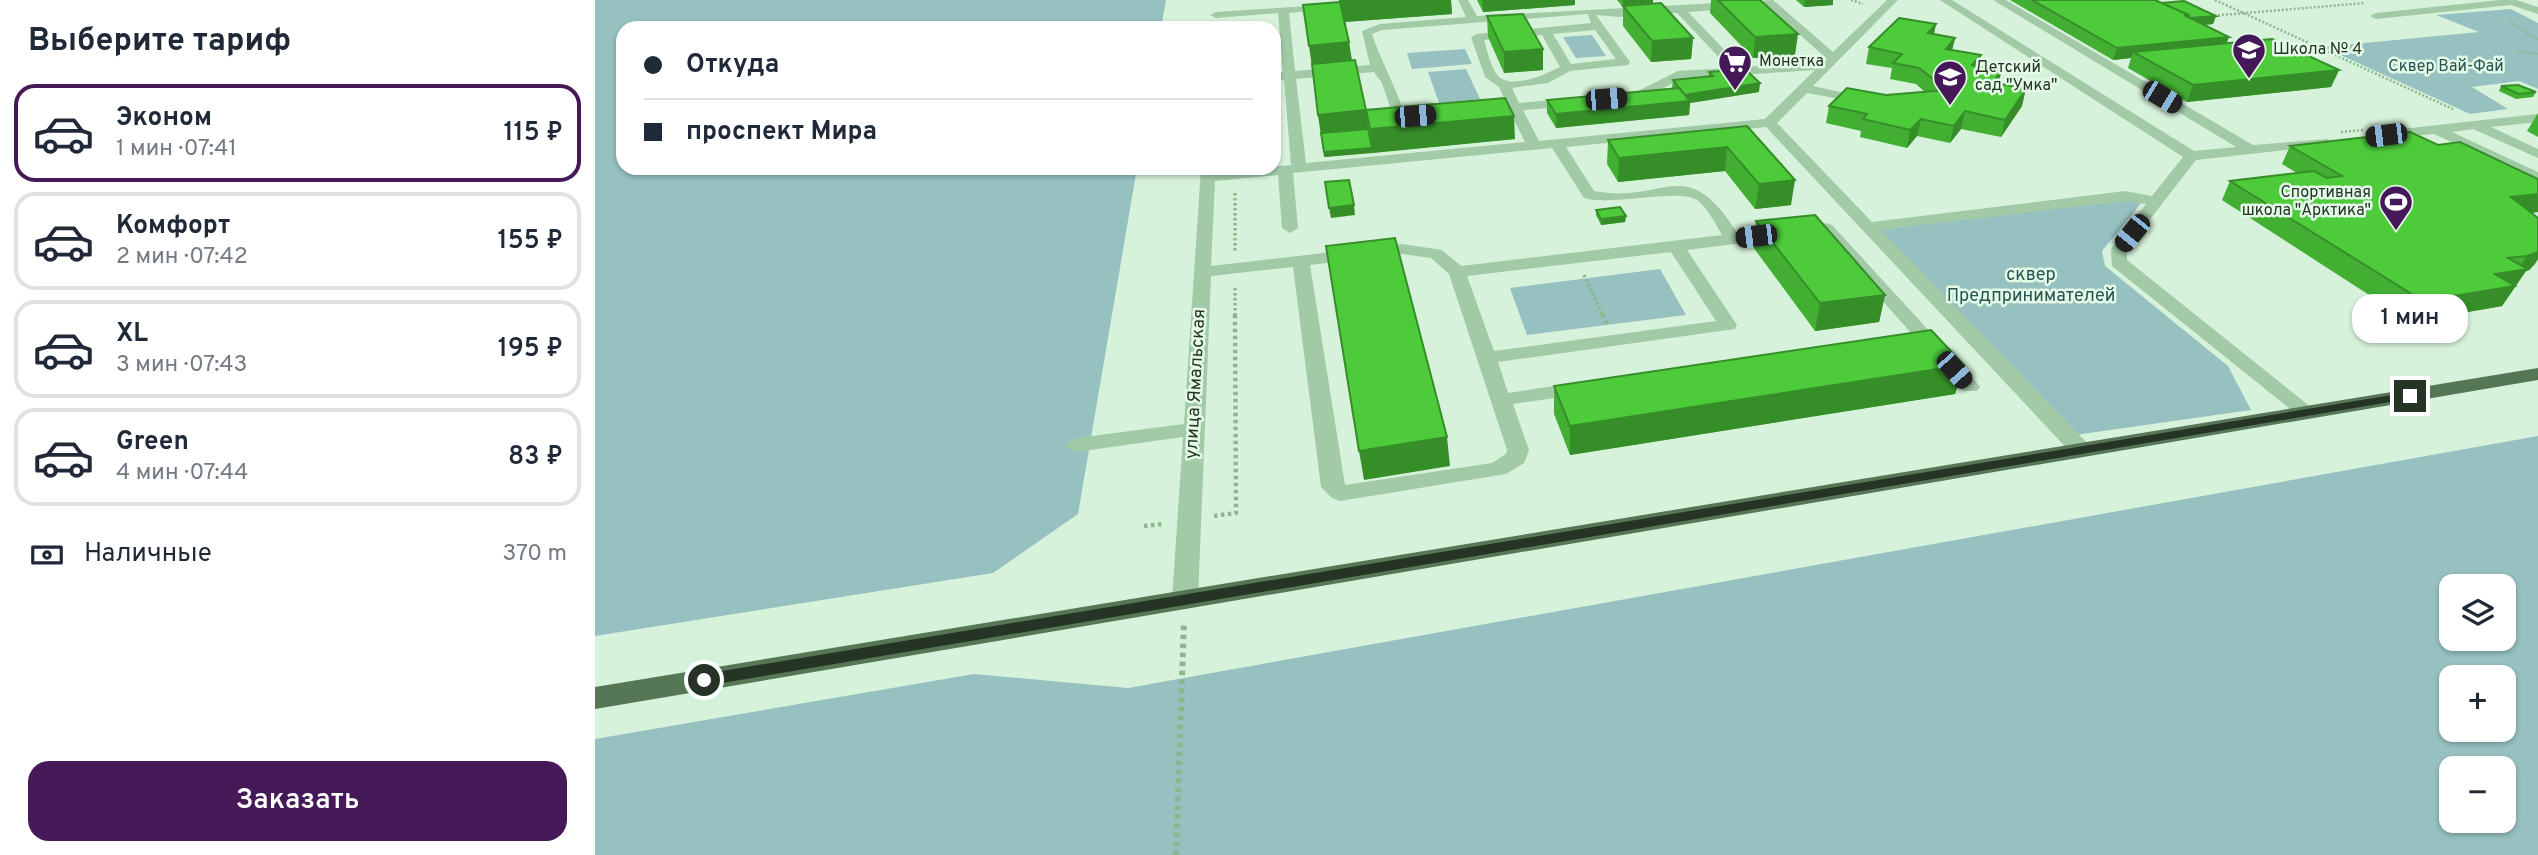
<!DOCTYPE html>
<html lang="ru">
<head>
<meta charset="utf-8">
<style>
  :root { --surface:#fff; --page:#f2f2f3; --text:#1f2937; --muted:#747a83; --line:#e0e1e3; --accent:#451957 }
  body { margin:0; font-family:Overpass,sans-serif; background:var(--page); color:var(--text); height:100vh; display:flex; flex-direction:column; font-size:26px; white-space:nowrap }
  * { box-sizing:border-box; margin:0 }
  p { font-size:23px; color:var(--muted) }
  .icon { flex:none; width:38px; height:38px; fill:none; stroke:currentColor; stroke-width:2; stroke-linecap:round; stroke-linejoin:round }
  .map { position:relative; flex:1; overflow:hidden }
  .panel { display:flex; flex-direction:column; background:var(--surface); width:595px }
  .panel>* { flex:none }
  .guide { position:absolute; left:21px; top:21px; width:665px; height:154px; border-radius:21px; box-shadow:0 2px 5px #0004; display:grid; align-content:center; height:154px; padding:0 28px; background:var(--surface) }
  .tools { position:absolute; left:1844px; top:574px; display:grid; gap:14px }
  .tools a { display:grid; place-items:center; width:77px; height:77px; border-radius:14px; background:var(--surface); box-shadow:0 2px 5px #0004; font-size:35px }
  .end { position:absolute; width:32px; height:32px; margin:-16px; border:9px solid #263425; background:#fff; box-shadow:0 0 0 4px #fff }
  .from { border-radius:50% }
  .bubble { position:absolute; height:49px; border-radius:21px; background:var(--surface); box-shadow:0 2px 5px #0004; font-size:23px; font-weight:600; line-height:49px; text-align:center }
  .car { position:absolute; width:21px; height:42px; margin:-21px -10px; border-radius:9px; box-shadow:0 0 5px 2px #0007; background:linear-gradient(#222 24%,#8ab4d8 0 40%,#222 0 76%,#8ab4d8 0 86%,#222 0) }
  .guide b { display:flex; align-items:center; gap:24px; height:66px; font-size:26px }
  .guide b+b { border-top:2px solid var(--line) }
  .guide i { width:18px; height:18px; background:var(--text) }
  ul { padding:0; list-style:none }
  li { display:flex; align-items:center; gap:21px; height:98px; margin:0 14px 10px; padding:0 14px; border:4px solid var(--line); border-radius:21px }
  li div { flex:1 }
  li b { display:block; font-size:26px }
  li em { font-style:normal; font-weight:600 }
  li.on { border-color:var(--accent) }
  li>.icon { width:63px; height:63px; stroke-width:1.5 }
  h2 { padding:0 28px; font-size:32px; line-height:84px }
  .pay { display:flex; align-items:center; gap:18px; height:77px; padding:0 28px; font-size:26px }
  .pay p { margin-inline-start:auto }
  .action { display:flex; gap:14px; margin-top:auto; padding:14px 28px }
  .action a { flex:1; height:80px; border-radius:21px; background:var(--accent); color:#fff; font-size:28px; font-weight:600; line-height:80px; text-align:center }
  main { display:flex; flex:1; min-height:0 }
  .map>svg:first-child { display:block }
</style>
</head>
<body>
<main>
<section class="panel">
<h2>Выберите тариф</h2>
<ul>
<li class="on"><svg class="icon" aria-label="car" viewBox="0 0 24 24"><path d="M5 17H2v-5l4-1 3-4h7l3 4 3 1v5h-3M9 17h6M6 11h13"/><circle cx="7" cy="17" r="2"/><circle cx="17" cy="17" r="2"/></svg><div><b>Эконом</b><p>1 мин · 07:41</p></div><em>115 ₽</em></li>
<li><svg class="icon" aria-label="car" viewBox="0 0 24 24"><path d="M5 17H2v-5l4-1 3-4h7l3 4 3 1v5h-3M9 17h6M6 11h13"/><circle cx="7" cy="17" r="2"/><circle cx="17" cy="17" r="2"/></svg><div><b>Комфорт</b><p>2 мин · 07:42</p></div><em>155 ₽</em></li>
<li><svg class="icon" aria-label="car" viewBox="0 0 24 24"><path d="M5 17H2v-5l4-1 3-4h7l3 4 3 1v5h-3M9 17h6M6 11h13"/><circle cx="7" cy="17" r="2"/><circle cx="17" cy="17" r="2"/></svg><div><b>XL</b><p>3 мин · 07:43</p></div><em>195 ₽</em></li>
<li><svg class="icon" aria-label="car" viewBox="0 0 24 24"><path d="M5 17H2v-5l4-1 3-4h7l3 4 3 1v5h-3M9 17h6M6 11h13"/><circle cx="7" cy="17" r="2"/><circle cx="17" cy="17" r="2"/></svg><div><b>Green</b><p>4 мин · 07:44</p></div><em>83 ₽</em></li>
</ul>
<div class="pay"><svg class="icon" aria-label="cash" viewBox="0 0 24 24"><path d="M3 7h18v10H3z"/><circle cx="12" cy="12" r="2"/></svg>Наличные<p>370 m</p></div>
<div class="action"><a>Заказать</a></div>
</section>
<div class="map">
<svg width="1943" height="855" viewBox="0 0 1943 855">
  <rect width="100%" height="100%" fill="#d7f2db"/>
  <!-- green -->
  <g fill="#96c1c0" fill-rule="evenodd">
    <polygon points="0,0 571,0 566,28 28,28 28,168 542,168 483,514 398,573 0,636"/>
    <polygon points="1916,9 1943,23 1943,89 1924,81 1877,87 1913,109 1875,114 1728,47 1884,32 1841,15"/>
    <polygon points="997,35 1011,56 981,58 968,37"/>
    <polygon points="870,49 877,64 817,69 812,53"/>
    <polygon points="871,69 885,99 844,103 833,72"/>
    <polygon points="1551,197 1507,251 1510,266 1633,366 1656,410 1473,436 1274,227"/>
    <polygon points="1065,269 1091,315 932,335 915,288"/>
    <path d="M1943,436V855H0V739L379,674L533,688ZM1857,586H1909V639H1857ZM1857,677H1909V730H1857ZM1857,768H1909V821H1857Z"/>
  </g>
  <g fill="none" stroke-linecap="round" stroke-linejoin="round">
    <!-- path-far3 -->
    <g stroke="#8db68f" stroke-width="2.5" stroke-dasharray="2 2" stroke-linecap="butt">
      <polyline points="1256,0 1268,4"/>
      <polyline points="1620,0 1858,109"/>
      <polyline points="1615,16 1770,3"/>
      <polyline points="1914,21 1943,40"/>
      <polyline points="1922,51 1943,54"/>
      <polyline points="1746,132 1768,130"/>
    </g>
    <!-- path-far2 -->
    <g stroke="#8db68f" stroke-width="3.5" stroke-dasharray="2.5 2.5" stroke-linecap="butt">
      <polyline points="640,193 640,251"/>
      <polyline points="989,275 1008,316"/>
      <polyline points="640,288 640,316"/>
    </g>
    <!-- path-far1 -->
    <g stroke="#8db68f" stroke-width="4.5" stroke-dasharray="3.5 3.5" stroke-linecap="butt">
      <polyline points="1007,314 1012,324"/>
      <polyline points="619,516 641,513 640,314"/>
      <polyline points="549,526 569,524"/>
    </g>
    <!-- path -->
    <polyline stroke="#8db68f" stroke-width="6" stroke-dasharray="4.5 4.5" stroke-linecap="butt" points="581,855 589,621"/>
    <!-- minor -->
    <g fill="#a2caa6" fill-rule="evenodd">
      <path d="M863,0H873L882,16L1178,0L1238,52L1292,0H1303L1218,86L1277,99V105L1212,93L1182,123L1277,222L1530,191L1557,196L1588,157L1345,0H1357L1599,151L1641,147L1398,0H1411L1658,145L1733,139L1735,142L1728,146L1601,160L1532,249V260L1722,412L1719,417H1705L1517,266L1516,249L1551,204L1530,201L1286,230L1494,445L1497,450L1486,457L1478,455L1171,127L971,147L999,191C1071,205 1090,150 1143,234L1193,230V236L1187,238L1092,250L1142,325L1140,329L903,362L913,393L986,382L996,388L986,394L918,404L934,450L929,463L911,474L745,501L737,498L726,487L698,267L616,276L603,600L599,607L590,609L581,607L577,600L588,437L481,452L470,445L481,438L589,424L606,168H620V172L696,165L689,80L679,81V73L688,72L683,13L621,18L615,15L621,12L741,4V8L737,9L694,13L700,71L775,65L767,31L785,24L871,17ZM1173,6L1232,59L1228,63L1146,67L1093,12ZM1082,13L1134,68L1083,71L1041,92L1021,95V101L1049,98L1086,79L1220,70L1170,119L944,141L928,110L980,106L987,102L980,98L924,103L917,88L953,83L975,71L1033,65L1035,62L1001,15L1024,17ZM993,14L996,23L882,34L876,37L890,77L904,87L912,104L887,106L880,110L887,114L915,112L930,142L711,163L701,79L779,72L787,83L798,116L823,119L830,115L808,110C799,83 786,61 777,34L787,30ZM1000,30L1021,59L976,64L958,34ZM947,35L965,67C951,74 917,90 903,76C896,68 892,50 889,40ZM957,148L989,198C1018,206 1083,188 1102,200C1113,209 1120,223 1127,235L866,266L847,250L807,244L616,266L620,181L683,175L687,228L695,233L703,228L698,173ZM1076,252L1121,321L899,351L872,276ZM807,254L836,258L854,274L912,450L911,454L897,463L750,485L715,265Z"/>
      <polygon points="1905,0 1921,0 1943,7 1943,14 1916,5 1781,19 1775,16 1781,13"/>
      <polygon points="1943,114 1943,122 1896,127 1943,149 1943,158 1878,129 1857,132 1943,172 1943,182 1839,134 1788,139 1781,135 1788,131"/>
      <polygon points="1231,223 1237,225 1382,383 1385,387 1382,391 1368,391 1225,231 1225,225"/>
    </g>
    <!-- major -->
    <polygon fill="#567755" fill-rule="evenodd" points="1943,368 1943,380 0,709 0,687"/>
  </g>
  <!-- wall -->
  <g fill="#42af33">
    <polygon points="744,0 856,0 857,14 750,22 754,42 757,60 771,110 920,139 729,157 723,115"/>
    <polygon points="882,0 980,0 980,5 888,12"/>
    <polygon points="1022,0 1058,0 1058,4 1098,38 1096,59 1056,62 1028,26 1028,7"/>
    <polygon points="1116,0 1165,0 1200,55 1158,58 1115,13"/>
    <polygon points="1201,0 1238,0 1238,5 1209,7"/>
    <polygon points="1415,0 1560,0 1567,3 1621,16 1618,24 1609,25 1632,43 1744,70 1736,87 1592,102 1533,68 1536,58 1518,60"/>
    <polygon points="892,16 948,49 948,70 909,73 893,37"/>
    <polygon points="1339,34 1360,38 1357,50 1386,55 1383,66 1403,83 1427,106 1406,137 1366,129 1355,143 1322,136 1312,148 1265,137 1266,131 1231,123 1234,106 1291,95 1330,92 1321,84 1295,79 1297,68 1271,64 1274,47"/>
    <polygon points="1114,72 1164,92 1095,103 1094,115 961,128 952,113 952,100 1077,88 1078,80 1114,77"/>
    <polygon points="1906,86 1941,92 1938,97 1921,99 1904,91"/>
    <polygon points="1943,113 1943,137 1932,131"/>
    <polygon points="1152,126 1196,205 1160,209 1130,171 1023,182 1012,164 1013,140"/>
    <polygon points="1843,145 1943,179 1943,212 1936,213 1943,218 1943,259 1934,270 1931,271 1907,306 1816,322 1627,200 1635,181 1702,173 1687,164 1695,146"/>
    <polygon points="1001,210 1031,216 1030,222 1006,225 1001,215"/>
    <polygon points="1161,221 1290,295 1284,322 1220,331 1158,247"/>
    <polygon points="1369,365 1360,394 975,455 959,414 959,386"/>
  </g>
  <!-- shaded-wall -->
  <g fill="#368e29">
    <polygon points="779,0 856,0 857,14 748,22 745,2"/>
    <polygon points="887,0 980,0 980,5 888,12"/>
    <polygon points="1028,0 1058,0 1058,5 1028,6 1028,7"/>
    <polygon points="1210,0 1238,0 1238,5 1209,7"/>
    <polygon points="1589,15 1621,16 1618,24 1585,27"/>
    <polygon points="1341,24 1338,40 1333,33"/>
    <polygon points="1203,34 1200,55 1158,58 1160,37"/>
    <polygon points="1634,37 1629,50 1538,52 1536,58 1518,60 1522,48"/>
    <polygon points="1098,38 1096,59 1056,62 1057,41"/>
    <polygon points="1360,38 1356,54 1351,49"/>
    <polygon points="754,42 757,64 717,67 714,46"/>
    <polygon points="948,49 948,70 909,73 909,52"/>
    <polygon points="1386,55 1382,71 1377,65"/>
    <polygon points="1744,70 1736,87 1592,102 1598,85"/>
    <polygon points="1407,71 1402,87 1397,82"/>
    <polygon points="1165,83 1164,92 1095,103 1094,115 961,128 961,114"/>
    <polygon points="1431,89 1427,106 1406,137 1410,120"/>
    <polygon points="771,110 774,133 727,138 723,115"/>
    <polygon points="1370,111 1366,129 1355,143 1359,126"/>
    <polygon points="919,116 920,139 778,153 775,129"/>
    <polygon points="1326,119 1322,136 1312,148 1315,130"/>
    <polygon points="1132,147 1130,171 1023,182 1024,158"/>
    <polygon points="777,148 778,153 729,157 729,152"/>
    <polygon points="1200,180 1196,205 1160,209 1164,184"/>
    <polygon points="1943,194 1943,212 1904,216 1916,197"/>
    <polygon points="759,205 760,215 736,218 734,208"/>
    <polygon points="1031,216 1030,222 1006,225 1006,219"/>
    <polygon points="1943,252 1943,259 1940,264 1934,270 1931,271 1907,306 1816,322 1828,301 1900,274 1923,270 1932,256"/>
    <polygon points="1290,295 1284,322 1220,331 1225,303"/>
    <polygon points="1369,365 1360,394 975,455 975,426"/>
    <polygon points="852,437 855,466 769,480 764,451"/>
  </g>
  <!-- building -->
  <g fill="#4dcb3b" stroke="#368e29" stroke-width="2">
    <polygon points="745,0 779,0 745,2 754,42 714,46 708,5 745,2"/>
    <polygon points="1123,0 1165,0 1203,34 1160,37"/>
    <polygon points="1437,0 1560,0 1594,15 1589,15 1634,37 1522,48"/>
    <polygon points="1589,1 1621,16 1595,18 1593,17 1594,15 1567,3"/>
    <polygon points="1066,3 1098,38 1057,41 1028,6"/>
    <polygon points="928,14 948,49 909,52 892,16"/>
    <polygon points="1304,18 1341,24 1333,33 1360,38 1351,49 1386,55 1377,65 1407,71 1397,82 1431,89 1410,120 1370,111 1359,126 1326,119 1315,130 1268,119 1272,114 1234,106 1252,88 1291,95 1352,90 1324,68 1298,63 1307,54 1274,47"/>
    <polygon points="1677,39 1744,70 1598,85 1538,52"/>
    <polygon points="760,60 771,110 723,115 717,64"/>
    <polygon points="1150,69 1165,83 1090,95 1078,80 1118,76 1114,72"/>
    <polygon points="1923,85 1941,92 1924,94 1906,86"/>
    <polygon points="1084,88 1095,101 961,114 952,100"/>
    <polygon points="910,98 919,116 775,129 771,110"/>
    <polygon points="1152,126 1200,180 1164,184 1132,147 1024,158 1013,140"/>
    <polygon points="773,129 777,148 729,152 726,133"/>
    <polygon points="1815,132 1843,145 1865,142 1943,179 1943,194 1916,197 1943,218 1943,252 1932,256 1913,258 1933,269 1900,274 1920,286 1828,301 1635,181 1719,171 1732,178 1747,176 1695,146"/>
    <polygon points="754,180 759,205 734,208 730,182"/>
    <polygon points="1025,207 1031,216 1006,219 1001,210"/>
    <polygon points="1220,215 1290,295 1225,303 1161,221"/>
    <polygon points="800,238 852,437 764,451 731,246"/>
    <polygon points="1336,330 1369,365 975,426 959,386"/>
  </g>
  <!-- route -->
  <polygon fill="#263425" points="1815,392 1819,393 1819,398 109,686 102,680 109,674"/>
  <!-- icons -->
  <defs>
    <g id="school-pin" transform="scale(1.75)"><path d="M0 17L-7.5 6A9.5 9.5 0 1 1 7.5 6Z" fill="#451957" stroke="#e3fae7"/><path d="M0-5L7-2L0 1L-7-2ZM-4 1L0 2.5L4 1V4Q0 6-4 4Z" fill="#fff"/></g>
    <g id="supermarket-pin" transform="scale(1.75)"><path d="M0 17L-7.5 6A9.5 9.5 0 1 1 7.5 6Z" fill="#451957" stroke="#e3fae7"/><path d="M-6-5.5h2.5l.6 2H6L4.5 2H-2.5L-4.4-4H-6ZM-1.5 3.2a1.3 1.3 0 1 0 .1 0ZM3 3.2a1.3 1.3 0 1 0 .1 0Z" fill="#fff"/></g>
    <g id="stadium-pin" transform="scale(1.75)"><path d="M0 17L-7.5 6A9.5 9.5 0 1 1 7.5 6Z" fill="#451957" stroke="#e3fae7"/><path d="M0-5a6.5 5 0 1 0 0 10a6.5 5 0 1 0 0-10ZM-3.5-1.8h7v3.6h-7Z" fill="#fff"/></g>
  </defs>
  <g fill-rule="evenodd">
    <use href="#school-pin" x="1654" y="50"/>
    <use href="#supermarket-pin" x="1140" y="62"/>
    <use href="#school-pin" x="1355" y="77"/>
    <use href="#stadium-pin" x="1801" y="202"/>
  </g>
  <g text-anchor="middle" dominant-baseline="central" stroke-width="5" stroke-linejoin="round" paint-order="stroke">
    <!-- far-poi labels -->
    <g font-size="16" fill="#263425" stroke="#e3fae7" text-anchor="start">
      <text x="1678" y="50">Школа № 4</text>
      <text x="1164" y="62">Монетка</text>
      <text x="1380" y="68">Детский<tspan x="1380" dy="18">сад "Умка"</tspan></text>
      <text x="1776" y="193" text-anchor="end">Спортивная<tspan x="1776" dy="18">школа "Арктика"</tspan></text>
    </g>
    <!-- far-park labels -->
    <g font-size="16" fill="#285454" stroke="#e3fae7">
      <text x="1851" y="67">Сквер Вай-Фай</text>
    </g>
    <!-- park labels -->
    <g font-size="18" fill="#285454" stroke="#e3fae7">
      <text x="1436" y="275">сквер<tspan x="1436" dy="21">Предпринимателей</tspan></text>
    </g>
    <!-- street labels -->
    <g font-size="18" fill="#263425" stroke="#e3fae7">
      <text transform="translate(601 384) rotate(-87)">улица Ямальская</text>
    </g>
  </g>
</svg>
<div class="tools">
<a><svg class="icon" aria-label="layers" viewBox="0 0 24 24"><path d="M12 4l9 5-9 5-9-5zM3 14l9 5 9-5"/></svg></a>
<a>+</a>
<a>−</a>
</div>
<i class="end from" style="left:109px;top:680px"></i>
<i class="end" style="left:1815px;top:396px"></i>
<div class="bubble" style="left:1757px;top:294px;width:116px">1 мин</div>
<i class="car" style="left:1567px;top:97px;rotate:121deg"></i>
<i class="car" style="left:1011px;top:99px;rotate:85deg"></i>
<i class="car" style="left:820px;top:116px;rotate:85deg"></i>
<i class="car" style="left:1791px;top:135px;rotate:263deg"></i>
<i class="car" style="left:1537px;top:233px;rotate:219deg"></i>
<i class="car" style="left:1161px;top:236px;rotate:263deg"></i>
<i class="car" style="left:1359px;top:370px;rotate:138deg"></i>
<div class="guide">
<b><i class="from"></i>Откуда</b>
<b><i></i>проспект Мира</b>
</div>
</div>
</main>
</body>
</html>
